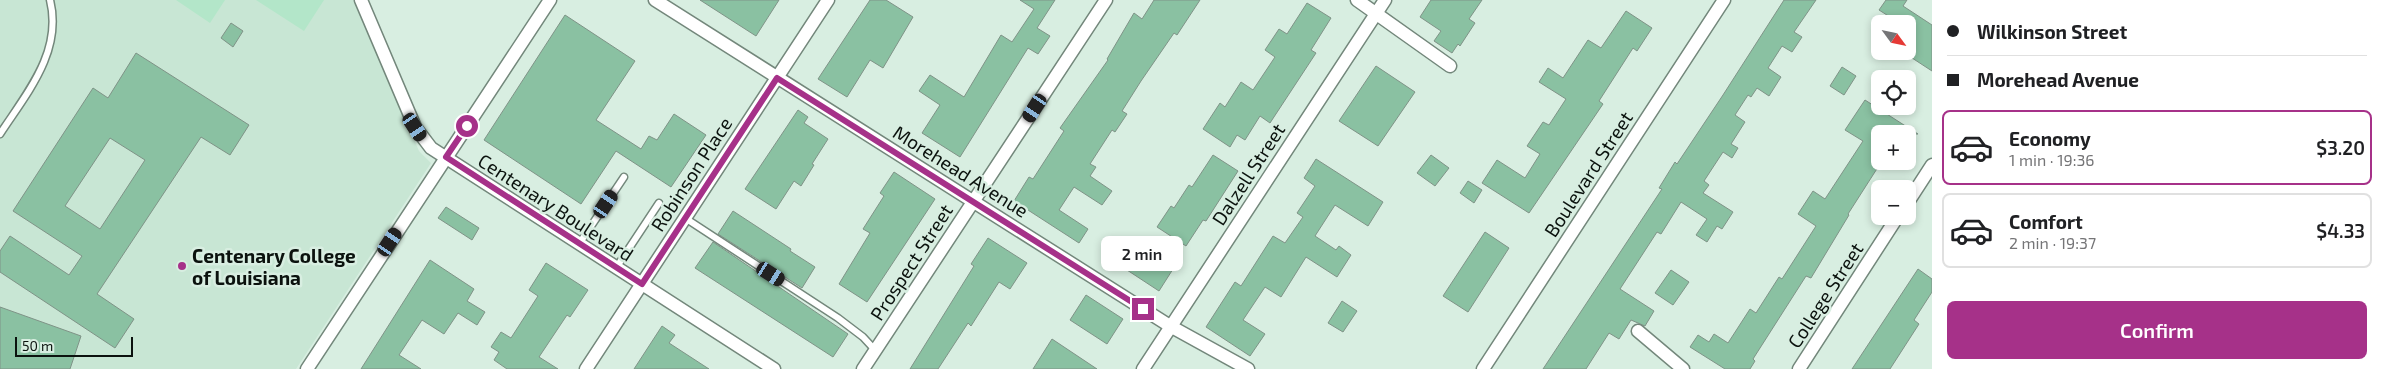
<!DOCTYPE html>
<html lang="en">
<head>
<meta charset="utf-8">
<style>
  :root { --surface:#fff; --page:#f6f6f6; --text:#202124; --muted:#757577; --line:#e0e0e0; --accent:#a63189 }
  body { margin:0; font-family:"Exo 2",sans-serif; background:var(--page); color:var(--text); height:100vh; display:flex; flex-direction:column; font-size:19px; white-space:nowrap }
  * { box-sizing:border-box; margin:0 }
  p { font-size:16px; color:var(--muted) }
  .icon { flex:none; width:28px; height:28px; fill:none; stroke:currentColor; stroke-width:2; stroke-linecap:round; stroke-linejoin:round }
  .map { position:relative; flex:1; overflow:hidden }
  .side { display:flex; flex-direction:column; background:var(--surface); width:450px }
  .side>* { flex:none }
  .banner { display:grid; align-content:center; height:110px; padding:0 15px; background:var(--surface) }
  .needle { width:32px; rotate:123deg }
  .controls { position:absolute; left:1871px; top:15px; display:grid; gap:10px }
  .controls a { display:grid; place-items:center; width:45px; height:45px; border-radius:8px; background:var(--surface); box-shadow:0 2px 8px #0003; font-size:25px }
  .scale { position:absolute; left:15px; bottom:12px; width:118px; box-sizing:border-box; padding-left:5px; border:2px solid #0b120e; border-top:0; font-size:14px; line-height:18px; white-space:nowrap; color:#0b120e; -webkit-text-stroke:4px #d8eee1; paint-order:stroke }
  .end { position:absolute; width:22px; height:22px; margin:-11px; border:6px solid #a63189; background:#fff; box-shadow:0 0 0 2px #fff }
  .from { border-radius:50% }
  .bubble { position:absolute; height:35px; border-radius:8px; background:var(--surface); box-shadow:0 2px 8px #0003; font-size:16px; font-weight:600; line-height:35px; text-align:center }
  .car { position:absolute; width:15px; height:30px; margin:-15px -8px; border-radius:6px; box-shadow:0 0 4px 1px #0007; background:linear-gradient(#222 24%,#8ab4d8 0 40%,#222 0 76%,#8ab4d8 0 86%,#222 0) }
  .banner b { display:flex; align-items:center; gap:18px; height:48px; font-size:19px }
  .banner b+b { border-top:1px solid var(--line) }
  .banner i { width:12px; height:12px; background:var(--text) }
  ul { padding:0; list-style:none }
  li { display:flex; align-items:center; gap:15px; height:75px; margin:0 10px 8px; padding:0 5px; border:2px solid var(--line); border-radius:8px }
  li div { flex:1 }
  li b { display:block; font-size:19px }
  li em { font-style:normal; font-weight:600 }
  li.on { border-color:var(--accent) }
  li>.icon { width:45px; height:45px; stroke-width:1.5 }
  .primary-button { display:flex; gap:10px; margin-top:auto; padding:10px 15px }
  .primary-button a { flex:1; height:58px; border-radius:8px; background:var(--accent); color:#fff; font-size:20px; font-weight:600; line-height:58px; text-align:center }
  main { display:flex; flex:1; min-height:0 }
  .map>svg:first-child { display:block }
</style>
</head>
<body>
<main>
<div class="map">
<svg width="1932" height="369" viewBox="0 0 1932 369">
  <rect width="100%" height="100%" fill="#d8eee1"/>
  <!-- built -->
  <polygon fill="#c8e6d4" points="0,0 353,0 419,151 431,163 296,369 0,369"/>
  <!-- green -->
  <g fill="#b3e6c9">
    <polygon points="176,0 225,0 210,23"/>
    <polygon points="256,0 324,0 304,31"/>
  </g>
  <!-- building -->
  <g fill="#8ac1a2" stroke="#7f9387" fill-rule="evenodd">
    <polygon points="700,0 779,0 756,36"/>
    <polygon points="870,0 886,0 913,17 883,68 870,60 847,97 818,79"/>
    <polygon points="1020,0 1055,0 1037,28 1050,36 1038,54 1028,48 960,157 922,133 940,105 919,91 930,75 964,97 1001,35 1012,42 1034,9"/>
    <polygon points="1154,0 1200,0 1177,35 1174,33 1141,81 1122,111 1127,114 1115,132 1112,130 1090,164 1096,167 1090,176 1112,191 1102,205 1074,187 1059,210 1088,229 1079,243 1014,201 1029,177 1033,179 1064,131 1060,128 1108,60 1107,59 1134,13 1142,19"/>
    <polygon points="1431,0 1482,0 1469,19 1475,23 1460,46 1458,44 1452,53 1434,41 1441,31 1420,17"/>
    <polygon points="1784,0 1816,0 1794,32 1802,37 1792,52 1782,46 1768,68 1781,77 1769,96 1757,88 1751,97 1748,95 1735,115 1745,122 1731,144 1738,148 1732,158 1723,152 1704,181 1709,185 1703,193 1733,212 1722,229 1717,226 1707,242 1696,235 1707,219 1681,202 1661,234 1657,232 1620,289 1654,311 1645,326 1631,320 1619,339 1609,333 1586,369 1543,369 1662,189 1659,188 1675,162 1677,164 1723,95"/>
    <polygon points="1886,0 1907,0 1903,6 1932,25 1932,71 1909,56 1915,46 1908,42 1908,24 1901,24 1879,10"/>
    <polygon points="1307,3 1331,18 1311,50 1316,53 1270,123 1260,116 1245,140 1237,135 1230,147 1203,129 1220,103 1225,107 1241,82 1253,90 1275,57 1265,50 1279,29 1287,34"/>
    <polygon points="1626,11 1652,28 1637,51 1633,48 1599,101 1603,104 1529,213 1482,183 1497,160 1525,178 1540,154 1527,146 1543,122 1549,125 1566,99 1539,82 1548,68 1563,78 1588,40 1601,48"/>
    <polygon points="565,15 635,61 596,120 641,149 649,136 657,140 674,114 706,135 671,187 616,151 581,204 484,140"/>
    <polygon points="231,23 243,31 233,47 221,38"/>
    <path d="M136,53L249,125L230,155L201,137L97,294L134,319L115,348L0,272V251L10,236L69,275L82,256L13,211L93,88L108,98ZM110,138L145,160L100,229L65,206Z"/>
    <polygon points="1376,66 1415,92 1378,146 1339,121"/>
    <polygon points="1842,67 1856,76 1844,95 1830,86"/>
    <polygon points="1865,100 1918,134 1880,134 1880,164 1848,214 1849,215 1811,278 1806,276 1753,359 1755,361 1750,369 1725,369 1690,347 1698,335 1709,342 1714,334 1728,343 1750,309 1756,313 1779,277 1782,279 1816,226 1798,214 1813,191 1825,199 1863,141 1845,130"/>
    <polygon points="798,110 808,117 804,123 828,139 812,164 814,165 801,186 794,181 776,209 745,189"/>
    <polygon points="1213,155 1238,171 1206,221 1203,220 1186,246 1157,227 1171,206 1174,208 1189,185 1192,187"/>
    <polygon points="1431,155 1449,168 1435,186 1417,173"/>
    <polygon points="1316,159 1383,202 1368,226 1335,205 1315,236 1336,250 1339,246 1351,255 1337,277 1306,257 1281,297 1265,287 1243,320 1265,334 1250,356 1206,327 1235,282 1241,286 1273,236 1285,243 1303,217 1297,213 1315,186 1304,178"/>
    <polygon points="894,172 935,199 867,302 839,284 870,233 863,229 884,196 880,193"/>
    <polygon points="1468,181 1482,190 1474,203 1460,193"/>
    <polygon points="446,207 479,228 472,240 438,218"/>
    <polygon points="733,211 791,249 790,251 815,267 802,288 718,234"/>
    <polygon points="1485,232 1509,248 1468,312 1443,296"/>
    <polygon points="988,238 1027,263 1010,289 999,282 971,326 968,323 938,369 910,369 974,266 971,264"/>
    <polygon points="713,242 848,334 833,357 695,268"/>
    <polygon points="1141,248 1173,269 1159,291 1127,270"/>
    <polygon points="430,260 474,289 467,301 485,312 477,325 458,313 444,334 422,320 399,355 421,369 361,369"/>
    <polygon points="546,263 588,290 570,317 567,315 539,357 558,369 507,369 494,360 499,352 491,347 501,332 511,338 538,296 529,290"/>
    <polygon points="1918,269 1932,279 1932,292 1914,320 1919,324 1890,369 1852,369"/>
    <polygon points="1671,270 1689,282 1673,305 1655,293"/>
    <polygon points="1086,295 1123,319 1107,344 1070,320"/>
    <polygon points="1342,301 1357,311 1343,332 1328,323"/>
    <polygon points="0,307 81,336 70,369 0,369"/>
    <polygon points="662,326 675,335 669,343 709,369 634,369"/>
    <polygon points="1052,339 1097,369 1033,369"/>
  </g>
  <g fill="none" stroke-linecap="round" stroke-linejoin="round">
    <!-- service casing -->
    <g stroke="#73877b" stroke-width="9">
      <g id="service">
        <path d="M0,134C26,94 63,52 50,0"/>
        <polyline points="685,218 838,318 863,337 875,350"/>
        <polyline points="579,244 624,177"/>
        <polyline points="616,268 659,203"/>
      </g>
    </g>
    <!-- minor casing -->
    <g stroke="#73877b" stroke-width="15">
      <g id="minor">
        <polyline points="361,0 415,127 431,148 774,369"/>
        <polyline points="655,0 1170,326 1248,369"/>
        <polyline points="1357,0 1450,66"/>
        <polyline points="1908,202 1932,165"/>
        <polyline points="1638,331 1683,369"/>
        <polyline points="307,369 550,0"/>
        <polyline points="586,369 828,0"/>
        <polyline points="863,369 1106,0"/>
        <polyline points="1143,369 1385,0"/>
        <polyline points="1483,369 1724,0"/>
        <polyline points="1799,369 1898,216"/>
      </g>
    </g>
    <!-- service -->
    <use href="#service" stroke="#fff" stroke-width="6"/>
    <!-- minor -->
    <use href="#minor" stroke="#fff" stroke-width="12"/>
  </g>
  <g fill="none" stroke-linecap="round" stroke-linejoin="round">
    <!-- route -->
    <polyline stroke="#a63189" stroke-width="6" points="467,126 446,157 642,284 777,78 1143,309"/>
  </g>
  <!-- markers -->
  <circle fill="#a63189" stroke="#d8eee1" stroke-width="2" cx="182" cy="266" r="5"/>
  <g text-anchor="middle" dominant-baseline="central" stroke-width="5" stroke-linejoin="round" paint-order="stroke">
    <!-- street labels -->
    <g font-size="19" fill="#0b120e" stroke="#d8eee1">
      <text transform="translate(961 171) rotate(32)">Morehead Avenue</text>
      <text transform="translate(691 174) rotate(-57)">Robinson Place</text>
      <text transform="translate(1248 174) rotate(-57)">Dalzell Street</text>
      <text transform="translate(1588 174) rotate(-57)">Boulevard Street</text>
      <text transform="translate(556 207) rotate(33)">Centenary Boulevard</text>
      <text transform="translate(911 262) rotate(-57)">Prospect Street</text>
      <text transform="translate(1825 295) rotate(-57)">College Street</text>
    </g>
    <!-- poi labels -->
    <g font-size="19" font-weight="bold" fill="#0b120e" stroke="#d8eee1" text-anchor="start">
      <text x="192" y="255">Centenary College<tspan x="192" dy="22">of Louisiana</tspan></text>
    </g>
  </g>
</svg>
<div class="controls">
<a><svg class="needle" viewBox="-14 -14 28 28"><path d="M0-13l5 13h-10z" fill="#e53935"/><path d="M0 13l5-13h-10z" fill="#757577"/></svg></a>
<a><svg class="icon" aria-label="locate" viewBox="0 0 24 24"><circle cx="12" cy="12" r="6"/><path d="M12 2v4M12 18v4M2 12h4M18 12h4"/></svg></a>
<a>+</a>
<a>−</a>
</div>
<div class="scale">50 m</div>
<i class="end from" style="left:467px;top:126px"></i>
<i class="end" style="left:1143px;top:309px"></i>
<div class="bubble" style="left:1101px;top:236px;width:82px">2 min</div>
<i class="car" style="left:1035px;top:108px;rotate:213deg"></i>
<i class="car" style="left:415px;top:127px;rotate:147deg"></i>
<i class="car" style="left:606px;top:204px;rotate:34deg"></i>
<i class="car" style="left:390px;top:242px;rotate:33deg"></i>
<i class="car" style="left:771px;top:274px;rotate:123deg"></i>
</div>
<section class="side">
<div class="banner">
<b><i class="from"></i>Wilkinson Street</b>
<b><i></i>Morehead Avenue</b>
</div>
<ul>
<li class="on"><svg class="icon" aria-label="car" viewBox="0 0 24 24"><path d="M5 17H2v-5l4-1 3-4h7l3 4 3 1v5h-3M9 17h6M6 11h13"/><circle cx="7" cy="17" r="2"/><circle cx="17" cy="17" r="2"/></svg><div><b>Economy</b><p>1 min · 19:36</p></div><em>$3.20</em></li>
<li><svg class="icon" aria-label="car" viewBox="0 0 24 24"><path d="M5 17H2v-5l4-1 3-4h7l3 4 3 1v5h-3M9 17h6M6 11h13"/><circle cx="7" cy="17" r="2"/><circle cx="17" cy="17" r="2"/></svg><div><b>Comfort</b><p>2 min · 19:37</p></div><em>$4.33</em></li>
</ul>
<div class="primary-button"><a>Confirm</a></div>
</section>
</main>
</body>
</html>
